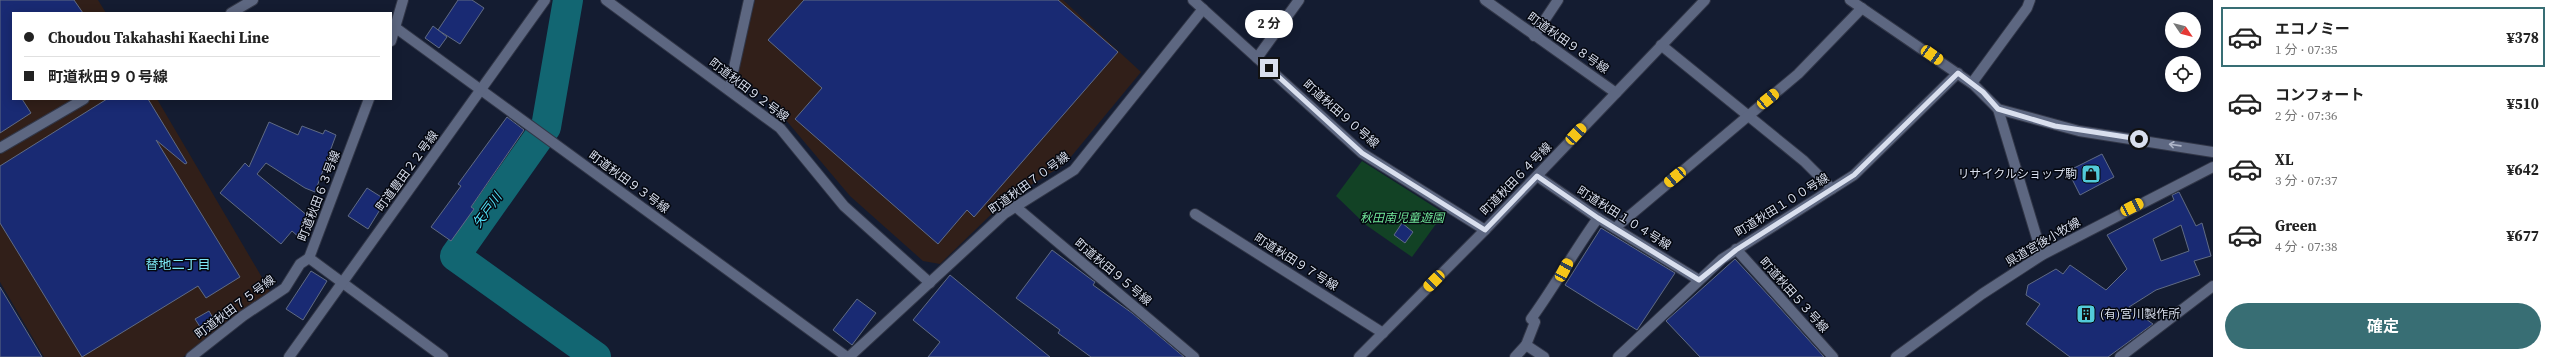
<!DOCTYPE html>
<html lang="ja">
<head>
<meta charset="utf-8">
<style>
  :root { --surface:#fff; --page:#f6f6f6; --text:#222; --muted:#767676; --line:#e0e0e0; --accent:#386e74 }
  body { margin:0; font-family:"Source Serif 4","Noto Sans JP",serif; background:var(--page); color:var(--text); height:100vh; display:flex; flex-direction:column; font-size:15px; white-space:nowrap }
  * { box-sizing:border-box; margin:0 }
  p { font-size:13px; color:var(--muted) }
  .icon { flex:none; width:22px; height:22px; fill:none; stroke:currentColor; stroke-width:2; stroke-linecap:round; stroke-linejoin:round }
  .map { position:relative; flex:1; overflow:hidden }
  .panel { display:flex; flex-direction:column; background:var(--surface); width:340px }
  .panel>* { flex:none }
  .banner { position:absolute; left:12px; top:12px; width:380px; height:88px; border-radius:0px; box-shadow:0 2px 10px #0003; display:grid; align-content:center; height:88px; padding:0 12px; background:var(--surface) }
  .needle { width:26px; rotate:125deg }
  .controls { position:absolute; left:2165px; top:12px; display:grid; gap:8px }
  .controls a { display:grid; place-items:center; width:36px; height:36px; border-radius:50%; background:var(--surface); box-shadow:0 2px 10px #0003; font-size:20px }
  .end { position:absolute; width:18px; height:18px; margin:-9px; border:5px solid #d9dfee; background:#111; box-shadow:0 0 0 2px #111 }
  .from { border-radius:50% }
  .bubble { position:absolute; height:28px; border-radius:14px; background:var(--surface); box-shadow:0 2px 10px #0003; font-size:13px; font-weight:700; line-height:28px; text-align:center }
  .car { position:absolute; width:12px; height:24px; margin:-12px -6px; border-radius:5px; box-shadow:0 0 3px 1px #0007; background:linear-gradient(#f5c518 24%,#345 0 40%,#f5c518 0 76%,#345 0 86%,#f5c518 0) }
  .banner b { display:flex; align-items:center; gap:14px; height:38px; font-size:15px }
  .banner b+b { border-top:1px solid var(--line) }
  .banner i { width:10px; height:10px; background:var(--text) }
  ul { padding:7px 0 0; list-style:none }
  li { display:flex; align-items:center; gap:12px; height:60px; margin:0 8px 6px; padding:0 4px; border:2px solid transparent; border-radius:0px }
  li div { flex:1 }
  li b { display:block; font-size:15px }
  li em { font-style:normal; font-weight:700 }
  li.selected { border-color:var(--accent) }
  li>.icon { width:36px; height:36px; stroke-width:1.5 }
  .button { display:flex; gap:8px; margin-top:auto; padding:8px 12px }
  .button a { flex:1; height:46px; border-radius:24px; background:var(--accent); color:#fff; font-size:16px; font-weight:700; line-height:46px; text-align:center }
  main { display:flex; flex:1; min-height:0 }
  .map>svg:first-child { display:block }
</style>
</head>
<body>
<main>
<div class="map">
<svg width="2213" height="357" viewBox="0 0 2213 357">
  <rect width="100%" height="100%" fill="#141c31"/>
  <!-- industrial -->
  <g fill="#311f19">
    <polygon points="0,0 98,0 106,13 13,13 13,99 157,99 270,291 183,357 44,357 0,282"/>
    <polygon points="755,0 1063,0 1141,72 1065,164 1005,201 940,264 923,261 850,196 774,106 738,74"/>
  </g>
  <!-- green -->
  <polygon fill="#124225" points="1362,161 1444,213 1412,257 1366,225 1336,196"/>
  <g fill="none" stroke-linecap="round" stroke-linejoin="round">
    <!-- river -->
    <polyline stroke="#126672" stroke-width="30" points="568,0 546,127 455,256 596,357"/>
  </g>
  <!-- building -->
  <g fill="#192a73" stroke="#606b84" fill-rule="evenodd">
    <polygon points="0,0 74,0 83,13 13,13 13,99 22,99 31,113 0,133"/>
    <polygon points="458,0 472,0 484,8 460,44 438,30"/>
    <polygon points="804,0 1058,0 1118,52 974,217 967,210 938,244 795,119 822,88 768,40"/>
    <polygon points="433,26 447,37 439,48 425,38"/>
    <polygon points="107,99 148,99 187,163 185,164 156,140 240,277 206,298 198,286 82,357 0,223 0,166"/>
    <polygon points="507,117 524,130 471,207 474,209 451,241 431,227 461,186 458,184"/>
    <polygon points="269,122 298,135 302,126 323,134 325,130 336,135 315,192 305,188 266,163 257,174 314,221 300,238 292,231 281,244 220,193 245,163 249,167"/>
    <polygon points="2102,154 2114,177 2080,195 2068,171"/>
    <polygon points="367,188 386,200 368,229 348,216"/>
    <path d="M2179,192L2196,226L2202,223L2211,256L2194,261L2200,275L2156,290L2129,307L2153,324L2108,357H2070L2026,324L2040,304L2026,295L2028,285L2056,269L2063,274L2070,265L2106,290L2127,269L2107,235L2174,200L2172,195ZM2181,225L2189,251L2161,261L2153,239Z"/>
    <polygon points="1402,223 1413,232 1405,243 1394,235"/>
    <polygon points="1601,228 1675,273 1637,330 1565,285"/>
    <polygon points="1052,250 1092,280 1095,282 1093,285 1132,313 1184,357 1091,357 1058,333 1060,330 1016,298"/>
    <polygon points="1735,259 1770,297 1824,357 1700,357 1666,321"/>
    <polygon points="311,271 327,281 303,320 286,309"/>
    <polygon points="950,275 1007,322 1050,357 928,357 940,342 913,320"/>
    <polygon points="0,287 42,357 0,357"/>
    <polygon points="857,299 876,313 852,345 833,330"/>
    <polygon points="209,311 217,325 204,333 195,319"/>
  </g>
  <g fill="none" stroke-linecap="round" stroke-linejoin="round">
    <!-- street casing -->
    <g stroke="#313647" stroke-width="12">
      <g id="street">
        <polyline points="606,0 780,128 844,206 930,283"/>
        <polyline points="1193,0 1362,153 1485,230"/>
        <polyline points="1485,0 1616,93"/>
        <polyline points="231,13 253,0"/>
        <polyline points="396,28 847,357"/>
        <polyline points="1534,36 1558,0"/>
        <polyline points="391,41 403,0"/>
        <polyline points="1661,45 1804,161 1832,189"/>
        <polyline points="1257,58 1299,0"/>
        <polyline points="1972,83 2027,8 2030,0"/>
        <polyline points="729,90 749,0"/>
        <polyline points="369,99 309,258 443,357"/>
        <polyline points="1998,109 2042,255"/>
        <polyline points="0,148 84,99"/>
        <polyline points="1537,176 1598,218 1699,280"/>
        <polyline points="1016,207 1194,357"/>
        <polyline points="1195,214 1383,333"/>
        <polyline points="1615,228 1798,74 1862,8"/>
        <polyline points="1736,249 1833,357"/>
        <path d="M1526,345L1535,322L1531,319C1555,286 1574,251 1598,218"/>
        <polyline points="191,357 243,316 285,288 300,264 309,258"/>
        <polyline points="289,357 545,0"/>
        <polyline points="849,357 1004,214 1074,170 1203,9"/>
        <polyline points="1359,357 1485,230 1705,0"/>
        <polyline points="1515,357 1526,345 1544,357"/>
        <polyline points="1618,357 1722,259 1854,175 1958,73"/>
        <polyline points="2120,357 2213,286"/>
      </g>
    </g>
    <!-- secondary casing -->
    <g stroke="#313647" stroke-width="12">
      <g id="secondary">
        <polyline points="1850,0 1974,85 1998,109 2079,131 2213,152"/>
        <polyline points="1896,357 1982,294 2042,255 2213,167"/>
      </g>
    </g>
    <!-- street -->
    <use href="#street" stroke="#5d6781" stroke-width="10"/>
    <!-- secondary -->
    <use href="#secondary" stroke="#5d6781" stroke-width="10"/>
  </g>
  <!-- one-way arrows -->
  <defs><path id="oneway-shaft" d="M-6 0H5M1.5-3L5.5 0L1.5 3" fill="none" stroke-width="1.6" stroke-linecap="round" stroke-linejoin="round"/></defs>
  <use stroke="#aeb5c8" href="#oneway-shaft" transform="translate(2175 145) rotate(-172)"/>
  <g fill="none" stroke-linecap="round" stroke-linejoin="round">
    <!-- route -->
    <polyline stroke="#d9dfee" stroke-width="5" points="1269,68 1362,153 1485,230 1537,176 1598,218 1699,280 1736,250 1854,175 1958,73 1983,92 1998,109 2055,126 2139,139"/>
  </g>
  <!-- icons -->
  <defs>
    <g id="shop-square" transform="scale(1)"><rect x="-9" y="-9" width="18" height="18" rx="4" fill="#52cbd9" stroke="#04070f"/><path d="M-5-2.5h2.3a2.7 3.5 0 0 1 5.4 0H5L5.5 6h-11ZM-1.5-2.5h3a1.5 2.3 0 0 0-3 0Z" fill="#111"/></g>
    <g id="building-square" transform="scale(1)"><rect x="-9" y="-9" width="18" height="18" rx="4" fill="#52cbd9" stroke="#04070f"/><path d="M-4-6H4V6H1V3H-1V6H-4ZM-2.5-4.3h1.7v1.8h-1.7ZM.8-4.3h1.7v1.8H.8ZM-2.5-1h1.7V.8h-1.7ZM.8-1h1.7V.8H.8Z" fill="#111"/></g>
  </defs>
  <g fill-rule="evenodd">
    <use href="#shop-square" x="2091" y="174"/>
    <use href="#building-square" x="2086" y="314"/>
  </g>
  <g text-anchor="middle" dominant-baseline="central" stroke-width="3" stroke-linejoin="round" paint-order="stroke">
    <!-- street labels -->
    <g font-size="12" fill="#d9dfee" stroke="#04070f">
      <text transform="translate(1568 43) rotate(35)">町道秋田９８号線</text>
      <text transform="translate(749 90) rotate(37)">町道秋田９２号線</text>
      <text transform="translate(1341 114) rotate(41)">町道秋田９０号線</text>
      <text transform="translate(407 171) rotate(-54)">町道豊田２２号線</text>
      <text transform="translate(1516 179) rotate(-46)">町道秋田６４号線</text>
      <text transform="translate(629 182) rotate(36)">町道秋田９３号線</text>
      <text transform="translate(1029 183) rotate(-36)">町道秋田７０号線</text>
      <text transform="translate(319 196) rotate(-69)">町道秋田６３号線</text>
      <text transform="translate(1782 205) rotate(-32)">町道秋田１００号線</text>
      <text transform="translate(1624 218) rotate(32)">町道秋田１０４号線</text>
      <text transform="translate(2043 242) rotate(-30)">県道宮後小牧線</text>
      <text transform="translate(1296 262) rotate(32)">町道秋田９７号線</text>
      <text transform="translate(1113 272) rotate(40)">町道秋田９５号線</text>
      <text transform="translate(1794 295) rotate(48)">町道秋田５３号線</text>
      <text transform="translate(235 307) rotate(-37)">町道秋田７５号線</text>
    </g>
    <!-- poi labels -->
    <g font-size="12" fill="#d9dfee" stroke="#04070f" text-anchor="end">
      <text x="2077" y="174">リサイクルショップ駒</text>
      <text x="2100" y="314" text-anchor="start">(有)宮川製作所</text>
    </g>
    <!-- park labels -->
    <g font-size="12" font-style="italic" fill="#71e99a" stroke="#04070f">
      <text x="1402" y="218">秋田南児童遊園</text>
    </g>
    <!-- water labels -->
    <g font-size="13" font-style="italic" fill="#51e2f9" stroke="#04070f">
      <text transform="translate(487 210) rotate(-54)">矢戸川</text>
    </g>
    <!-- neighbourhood labels -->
    <g font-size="13" fill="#7de8f5" stroke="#04070f">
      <text x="178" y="264">替地二丁目</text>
    </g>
  </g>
</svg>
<div class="controls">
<a><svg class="needle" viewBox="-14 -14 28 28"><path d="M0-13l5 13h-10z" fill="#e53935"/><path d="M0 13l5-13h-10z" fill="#767676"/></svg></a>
<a><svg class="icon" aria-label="locate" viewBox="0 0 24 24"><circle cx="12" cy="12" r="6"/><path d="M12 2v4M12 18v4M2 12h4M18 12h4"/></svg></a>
</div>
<i class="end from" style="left:2139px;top:139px"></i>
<i class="end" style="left:1269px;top:68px"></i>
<div class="bubble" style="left:1245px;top:10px;width:48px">2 分</div>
<i class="car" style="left:1932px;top:55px;rotate:124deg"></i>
<i class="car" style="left:1768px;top:99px;rotate:51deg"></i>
<i class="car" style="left:1576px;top:134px;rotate:43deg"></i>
<i class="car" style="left:1675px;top:177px;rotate:230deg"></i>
<i class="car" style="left:2132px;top:207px;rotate:63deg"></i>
<i class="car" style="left:1564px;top:270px;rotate:28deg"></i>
<i class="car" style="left:1434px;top:281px;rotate:225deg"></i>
<div class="banner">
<b><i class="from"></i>Choudou Takahashi Kaechi Line</b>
<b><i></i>町道秋田９０号線</b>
</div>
</div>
<section class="panel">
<ul>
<li class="selected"><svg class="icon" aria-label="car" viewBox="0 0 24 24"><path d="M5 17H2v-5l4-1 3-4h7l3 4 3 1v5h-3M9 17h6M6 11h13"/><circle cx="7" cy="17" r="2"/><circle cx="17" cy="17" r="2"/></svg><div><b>エコノミー</b><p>1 分 · 07:35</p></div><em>¥378</em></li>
<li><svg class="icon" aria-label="car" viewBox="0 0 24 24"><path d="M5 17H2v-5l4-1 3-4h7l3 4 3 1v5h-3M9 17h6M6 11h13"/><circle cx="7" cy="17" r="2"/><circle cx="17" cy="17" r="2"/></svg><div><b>コンフォート</b><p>2 分 · 07:36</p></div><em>¥510</em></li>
<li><svg class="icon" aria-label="car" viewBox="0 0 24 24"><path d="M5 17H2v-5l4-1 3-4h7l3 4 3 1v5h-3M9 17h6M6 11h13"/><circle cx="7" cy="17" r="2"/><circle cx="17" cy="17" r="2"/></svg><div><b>XL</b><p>3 分 · 07:37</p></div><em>¥642</em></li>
<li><svg class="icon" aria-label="car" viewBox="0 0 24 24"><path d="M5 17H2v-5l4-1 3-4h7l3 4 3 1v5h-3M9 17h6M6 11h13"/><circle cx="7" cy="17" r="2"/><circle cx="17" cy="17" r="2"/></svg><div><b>Green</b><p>4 分 · 07:38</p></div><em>¥677</em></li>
</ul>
<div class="button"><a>確定</a></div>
</section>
</main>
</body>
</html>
